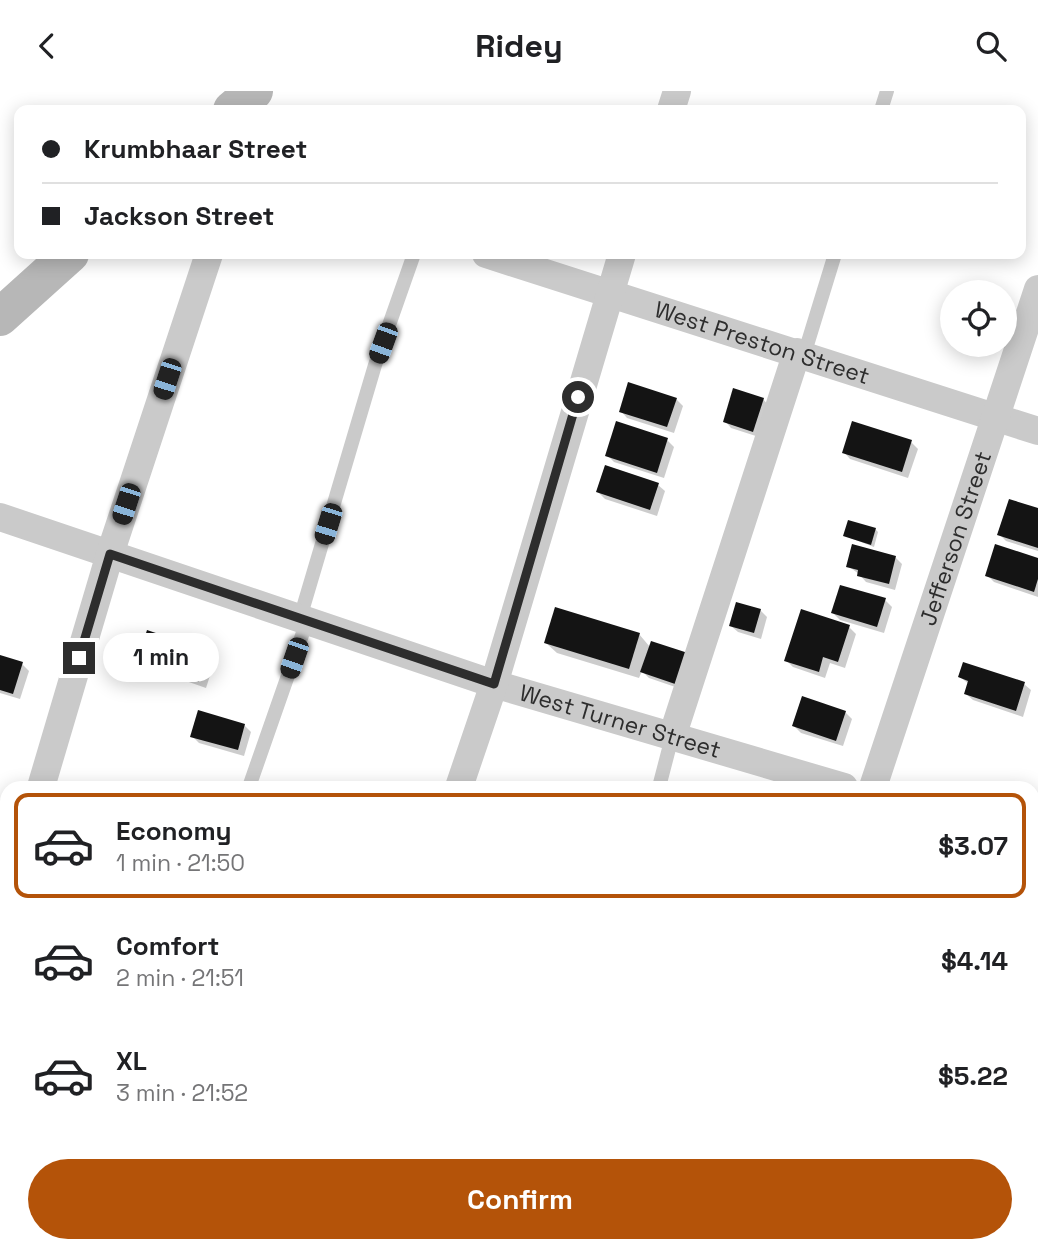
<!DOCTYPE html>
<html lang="en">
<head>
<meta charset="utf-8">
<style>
  :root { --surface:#fff; --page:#f6f6f6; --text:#202124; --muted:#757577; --line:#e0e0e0; --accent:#b45309 }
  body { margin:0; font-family:"Space Grotesk",sans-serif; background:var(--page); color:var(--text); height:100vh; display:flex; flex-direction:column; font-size:26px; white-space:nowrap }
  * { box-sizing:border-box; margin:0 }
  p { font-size:23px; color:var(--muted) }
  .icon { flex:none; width:38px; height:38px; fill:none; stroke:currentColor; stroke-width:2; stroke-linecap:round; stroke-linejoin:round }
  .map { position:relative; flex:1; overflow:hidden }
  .sheet { position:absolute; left:0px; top:690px; width:1040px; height:472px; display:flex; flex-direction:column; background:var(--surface); border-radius:21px 21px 0 0; box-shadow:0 4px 18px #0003 }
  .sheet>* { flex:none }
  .banner { position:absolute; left:14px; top:14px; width:1012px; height:154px; border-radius:14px; box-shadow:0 4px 18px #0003; display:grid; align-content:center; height:154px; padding:0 28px; background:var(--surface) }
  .tools { position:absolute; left:940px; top:189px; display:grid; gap:14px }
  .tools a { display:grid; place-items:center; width:77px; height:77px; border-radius:50%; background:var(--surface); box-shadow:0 4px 18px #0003; font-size:35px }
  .end { position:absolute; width:32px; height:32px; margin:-16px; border:9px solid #2d2d2d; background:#fff; box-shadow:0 0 0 4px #fff }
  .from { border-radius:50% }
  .bubble { position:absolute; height:49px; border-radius:24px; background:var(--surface); box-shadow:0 4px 18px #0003; font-size:23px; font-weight:800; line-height:49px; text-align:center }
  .car { position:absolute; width:21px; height:42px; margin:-21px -10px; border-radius:9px; box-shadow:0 0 5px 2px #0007; background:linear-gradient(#222 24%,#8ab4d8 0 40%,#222 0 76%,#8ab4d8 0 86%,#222 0) }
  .banner b { display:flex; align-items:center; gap:24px; height:66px; font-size:26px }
  .banner b+b { border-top:2px solid var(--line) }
  .banner i { width:18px; height:18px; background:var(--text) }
  ul { padding:12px 0 0; list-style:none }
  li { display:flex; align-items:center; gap:21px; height:105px; margin:0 14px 10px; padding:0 14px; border:4px solid transparent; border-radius:14px }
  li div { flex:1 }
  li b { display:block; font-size:26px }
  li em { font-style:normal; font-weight:800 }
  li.active { border-color:var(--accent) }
  li>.icon { width:63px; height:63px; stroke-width:1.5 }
  .button { display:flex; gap:14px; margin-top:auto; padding:14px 28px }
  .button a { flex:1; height:80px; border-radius:42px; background:var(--accent); color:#fff; font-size:28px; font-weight:800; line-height:80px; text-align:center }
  header { display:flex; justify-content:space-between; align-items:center; height:91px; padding:0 28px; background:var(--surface); font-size:32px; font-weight:800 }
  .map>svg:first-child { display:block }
</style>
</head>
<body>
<header><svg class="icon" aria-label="back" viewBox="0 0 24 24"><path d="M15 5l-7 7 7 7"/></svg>Ridey<svg class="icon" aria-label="search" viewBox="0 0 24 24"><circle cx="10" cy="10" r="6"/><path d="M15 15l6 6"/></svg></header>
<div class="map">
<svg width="1038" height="1162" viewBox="0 0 1038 1162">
  <rect width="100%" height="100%" fill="#fff"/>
  <!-- shadow -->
  <g fill="#0003">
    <polygon points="676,308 683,315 674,342 627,327 621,320"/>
    <polygon points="763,308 769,315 759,346 731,337 725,330"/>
    <polygon points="617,332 667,349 674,356 664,387 614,371 607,364"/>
    <polygon points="911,351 918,358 908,387 850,368 844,361"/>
    <polygon points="658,394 665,400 657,425 605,408 598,401"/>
    <polygon points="1038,419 1038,460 1006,450 999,443"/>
    <polygon points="875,438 878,441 874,456 845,445"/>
    <polygon points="895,466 902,473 895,499 866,491 859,483 848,475"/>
    <polygon points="1038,469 1038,506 994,491 987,484"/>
    <polygon points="885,509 892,516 884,542 840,529 833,522"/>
    <polygon points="760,519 767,526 761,548 738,541 731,535"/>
    <polygon points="849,536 856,543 845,577 830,572 825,587 793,576 786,569"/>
    <polygon points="639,543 687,600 649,587 642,580 639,587 557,562 546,552"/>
    <polygon points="208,562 215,569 206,597 146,576 139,569"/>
    <polygon points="0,566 22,573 29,580 20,608 0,602"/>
    <polygon points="960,586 1024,593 1031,599 1023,626 973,609 966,603 969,593"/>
    <polygon points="845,621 852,628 843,655 801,642 794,635"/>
    <polygon points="244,634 251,641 244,665 199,652 192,645"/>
  </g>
  <!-- building -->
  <g fill="#141414">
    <polygon points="628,291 677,307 667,336 619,321"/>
    <polygon points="733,297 764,307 753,341 723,331"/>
    <polygon points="616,330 668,347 657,382 605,365"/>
    <polygon points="852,330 912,349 902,381 842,362"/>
    <polygon points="605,374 659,392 650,419 596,401"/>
    <polygon points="1009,408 1038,417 1038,457 997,444"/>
    <polygon points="848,429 876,437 871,454 843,445"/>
    <polygon points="852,453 896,465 889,493 857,485 858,479 846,476"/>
    <polygon points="995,453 1038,467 1038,488 1034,501 985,485"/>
    <polygon points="840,494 886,507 877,536 831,522"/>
    <polygon points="736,511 761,518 754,542 729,535"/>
    <polygon points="555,516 640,542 629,578 544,552"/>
    <polygon points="801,518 850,534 838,571 823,566 819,581 784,570"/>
    <polygon points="147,539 209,560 199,591 137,570"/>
    <polygon points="651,550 691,563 681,595 640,581"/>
    <polygon points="0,564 23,571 13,603 0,599"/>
    <polygon points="963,571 1025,591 1016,620 964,603 968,590 958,586"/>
    <polygon points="802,605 846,620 836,650 792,635"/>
    <polygon points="198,619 245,633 238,659 190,646"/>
    <polygon points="632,1155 708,1155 722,1160 721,1162 630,1162"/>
  </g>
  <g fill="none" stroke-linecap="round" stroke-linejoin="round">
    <!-- lane -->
    <g stroke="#cacaca" stroke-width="14">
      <polyline points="881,19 887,0"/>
      <polyline points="804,264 835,163"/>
      <polyline points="300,527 375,274 414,163"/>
      <polyline points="249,696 307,530"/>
      <polyline points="659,696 672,646"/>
    </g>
    <!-- street -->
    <g stroke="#cacaca" stroke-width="28">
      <polyline points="671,19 677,0"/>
      <path id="s1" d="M486,163L1038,340"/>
      <path id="s2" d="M0,426L494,593L844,696"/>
      <polyline points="672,646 797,261"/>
      <polyline points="41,696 110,463 209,163"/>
      <polyline points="459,696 494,593 622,163"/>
      <path id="s3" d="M873,696L1038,198"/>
      <polyline points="1032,757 1038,759"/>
    </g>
    <!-- secondary -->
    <g stroke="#b7b7b7" stroke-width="38">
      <polyline points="232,19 254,0"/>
      <polyline points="0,226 70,163"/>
    </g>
    <!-- rail casing -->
    <g stroke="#828282" stroke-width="8">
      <g id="rail">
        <polyline points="0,817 7,819"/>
        <polyline points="1032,1148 1038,1150"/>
      </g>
    </g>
    <!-- rail -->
    <use href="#rail" stroke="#fff" stroke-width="5" stroke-dasharray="16" stroke-linecap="butt"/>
  </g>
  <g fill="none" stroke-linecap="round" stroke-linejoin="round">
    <!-- route -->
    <polyline stroke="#2d2d2d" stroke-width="9" points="79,567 110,463 494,593 578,306"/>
  </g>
  <g text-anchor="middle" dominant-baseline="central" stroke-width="7" stroke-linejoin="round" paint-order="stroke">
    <!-- street labels -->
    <g font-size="23" fill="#2d2d2d" stroke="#fff">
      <text stroke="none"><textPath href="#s1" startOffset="290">West Preston Street</textPath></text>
      <text stroke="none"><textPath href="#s3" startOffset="262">Jefferson Street</textPath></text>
      <text stroke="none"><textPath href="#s2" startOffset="653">West Turner Street</textPath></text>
    </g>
  </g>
</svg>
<div class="tools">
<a><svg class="icon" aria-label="locate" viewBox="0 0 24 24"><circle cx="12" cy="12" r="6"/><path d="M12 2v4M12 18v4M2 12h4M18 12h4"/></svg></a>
</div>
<i class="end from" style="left:578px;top:306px"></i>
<i class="end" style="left:79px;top:567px"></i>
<div class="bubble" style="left:103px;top:542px;width:116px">1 min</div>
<i class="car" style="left:383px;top:252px;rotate:200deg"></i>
<i class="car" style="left:167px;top:288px;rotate:198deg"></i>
<i class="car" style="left:126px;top:413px;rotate:198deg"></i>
<i class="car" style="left:328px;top:433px;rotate:197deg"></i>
<i class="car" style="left:294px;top:567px;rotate:199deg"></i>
<div class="banner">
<b><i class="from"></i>Krumbhaar Street</b>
<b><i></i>Jackson Street</b>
</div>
<section class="sheet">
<ul>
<li class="active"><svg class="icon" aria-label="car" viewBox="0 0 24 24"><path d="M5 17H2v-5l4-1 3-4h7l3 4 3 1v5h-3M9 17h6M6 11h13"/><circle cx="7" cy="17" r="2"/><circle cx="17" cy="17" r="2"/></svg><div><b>Economy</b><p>1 min · 21:50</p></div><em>$3.07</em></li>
<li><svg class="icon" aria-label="car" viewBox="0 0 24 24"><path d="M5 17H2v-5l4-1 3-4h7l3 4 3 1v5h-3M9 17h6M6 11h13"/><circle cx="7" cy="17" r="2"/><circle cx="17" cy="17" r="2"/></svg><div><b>Comfort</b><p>2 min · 21:51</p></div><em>$4.14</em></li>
<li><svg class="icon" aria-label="car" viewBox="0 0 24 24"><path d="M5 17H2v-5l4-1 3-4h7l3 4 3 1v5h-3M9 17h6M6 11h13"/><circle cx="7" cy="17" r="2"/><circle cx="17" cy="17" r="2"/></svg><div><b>XL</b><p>3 min · 21:52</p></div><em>$5.22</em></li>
</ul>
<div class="button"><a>Confirm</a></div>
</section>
</div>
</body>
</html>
